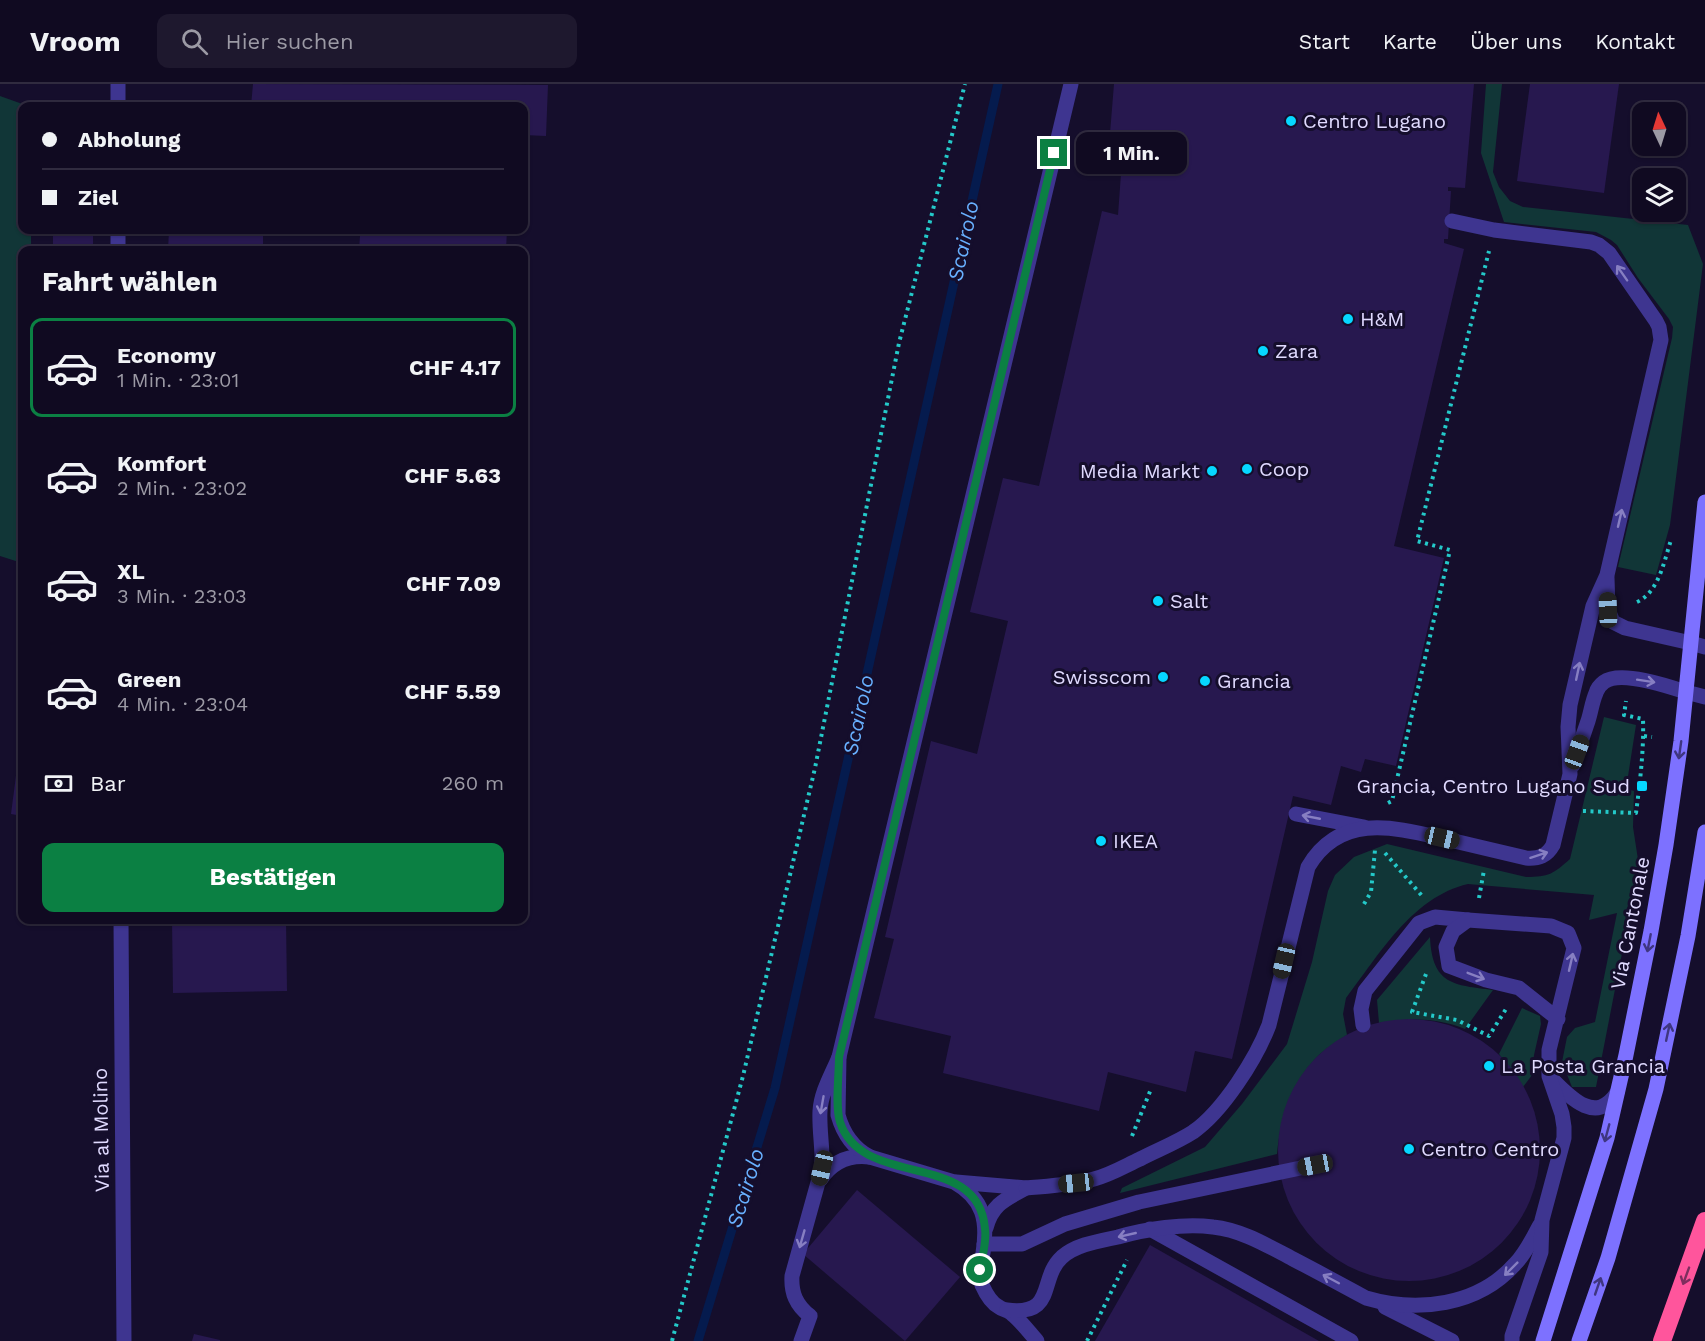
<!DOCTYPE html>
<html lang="de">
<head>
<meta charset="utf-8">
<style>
  :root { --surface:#100a21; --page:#1e182e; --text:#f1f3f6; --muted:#9c9aa5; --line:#302b3f; --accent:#0b8043 }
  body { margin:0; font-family:"Work Sans",sans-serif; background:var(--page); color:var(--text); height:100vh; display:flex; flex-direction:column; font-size:22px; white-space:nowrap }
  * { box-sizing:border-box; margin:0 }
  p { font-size:20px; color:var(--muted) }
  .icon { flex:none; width:33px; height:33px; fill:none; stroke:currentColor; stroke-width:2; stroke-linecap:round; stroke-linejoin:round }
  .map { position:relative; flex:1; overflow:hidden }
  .sheet { position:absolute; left:18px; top:162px; width:510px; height:678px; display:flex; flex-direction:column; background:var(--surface); border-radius:12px; box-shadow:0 2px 4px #0004,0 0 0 2px var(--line) }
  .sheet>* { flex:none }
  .guide { position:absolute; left:18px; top:18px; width:510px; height:132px; border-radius:12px; box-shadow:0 2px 4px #0004,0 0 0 2px var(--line); display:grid; align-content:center; height:132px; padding:0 24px; background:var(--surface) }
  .needle { width:39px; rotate:356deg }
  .controls { position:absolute; left:1632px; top:18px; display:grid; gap:12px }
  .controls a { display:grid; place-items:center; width:54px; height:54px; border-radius:12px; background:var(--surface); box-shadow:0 2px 4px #0004,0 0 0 2px var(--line); font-size:30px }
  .end { position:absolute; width:27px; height:27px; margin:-14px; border:8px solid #0b8043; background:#fff; box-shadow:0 0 0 3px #fff }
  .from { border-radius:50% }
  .bubble { position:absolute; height:42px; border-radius:12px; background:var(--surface); box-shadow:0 2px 4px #0004,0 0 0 2px var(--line); font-size:20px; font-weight:700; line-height:42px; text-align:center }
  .car { position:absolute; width:18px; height:36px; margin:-18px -9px; border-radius:8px; box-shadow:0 0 4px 2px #0007; background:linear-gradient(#222 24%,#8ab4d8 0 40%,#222 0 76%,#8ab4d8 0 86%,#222 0) }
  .guide b { display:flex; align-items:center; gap:21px; height:57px; font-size:22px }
  .guide b+b { border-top:2px solid var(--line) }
  .guide i { width:15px; height:15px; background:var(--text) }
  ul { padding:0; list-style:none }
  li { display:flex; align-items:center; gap:18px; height:99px; margin:0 12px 9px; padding:0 12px; border:3px solid transparent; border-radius:12px }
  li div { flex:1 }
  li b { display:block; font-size:22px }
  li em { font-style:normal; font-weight:700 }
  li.selected { border-color:var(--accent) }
  li>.icon { width:54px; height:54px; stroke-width:1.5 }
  h2 { padding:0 24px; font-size:27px; line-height:72px }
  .pay { display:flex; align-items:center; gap:15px; height:66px; padding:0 24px; font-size:22px }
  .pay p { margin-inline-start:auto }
  .cta { display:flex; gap:12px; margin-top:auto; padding:12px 24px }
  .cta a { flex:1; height:69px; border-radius:12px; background:var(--accent); color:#fff; font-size:24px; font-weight:700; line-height:69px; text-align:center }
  header { display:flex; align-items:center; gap:36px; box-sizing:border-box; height:84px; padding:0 30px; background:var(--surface); border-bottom:2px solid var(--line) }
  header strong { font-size:28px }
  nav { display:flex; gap:33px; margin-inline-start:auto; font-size:21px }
  .search { width:420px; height:54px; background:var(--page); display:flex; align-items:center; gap:15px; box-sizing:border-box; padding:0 21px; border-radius:12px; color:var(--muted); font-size:22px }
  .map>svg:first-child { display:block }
</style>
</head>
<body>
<header>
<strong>Vroom</strong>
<div class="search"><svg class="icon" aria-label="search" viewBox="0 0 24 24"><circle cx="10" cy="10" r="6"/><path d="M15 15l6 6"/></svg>Hier suchen</div>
<nav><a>Start</a><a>Karte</a><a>Über uns</a><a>Kontakt</a></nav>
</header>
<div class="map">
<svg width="1705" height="1257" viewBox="0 0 1705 1257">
  <rect width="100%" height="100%" fill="#150e2c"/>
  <!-- green -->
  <g fill="#113637">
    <polygon points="1486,0 1502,0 1493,88 1499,103 1510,117 1523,123 1688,141 1703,180 1670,441 1656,491 1618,483 1672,254 1673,243 1669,235 1638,194 1617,161 1611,156 1596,148 1504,138 1481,69"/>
    <polygon points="0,12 28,22 22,22 22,146 31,146 31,166 22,166 22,479 0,472"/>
    <path d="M1604,633L1636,641L1626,705L1634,707L1633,743L1639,782L1596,1003H1572L1562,978L1567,953L1575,944L1595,938L1617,829L1589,836L1594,811L1468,800C1412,813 1379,871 1346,914L1343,930L1347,951C1338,957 1328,963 1320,970C1291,999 1281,1031 1277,1070L1120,1109L1122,1104L1205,1063L1242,1020L1287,960L1312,878L1328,807L1335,791L1354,773L1387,760L1526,793C1549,793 1553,790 1570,775Z"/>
    <path d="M1430,853C1432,901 1454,901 1493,906L1465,945C1435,933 1410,934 1379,939L1377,916Z"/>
    <polygon points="1522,924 1540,932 1541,940 1534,971 1532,991 1523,1003 1499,970"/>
  </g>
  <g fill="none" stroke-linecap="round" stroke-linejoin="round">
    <!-- stream -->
    <polyline stroke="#051b4e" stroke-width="9" points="698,1257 775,1004 998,0"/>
  </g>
  <!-- building -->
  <g fill="#27184f">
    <polygon points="253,0 548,1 546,52 524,51 524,22 251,22"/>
    <polygon points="1114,0 1474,0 1465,104 1448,103 1448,107 1451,107 1448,155 1444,155 1444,159 1464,165 1394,462 1444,474 1396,682 1365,675 1361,688 1341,682 1331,721 1293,712 1232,975 1195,967 1186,1008 1108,988 1099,1027 943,989 951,952 874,934 894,855 885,853 931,657 977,670 1008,537 970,528 1003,394 1039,402 1102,127 1118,131 1122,76 1108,74"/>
    <polygon points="1530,0 1619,0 1604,109 1517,97"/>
    <rect x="53" y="146" width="40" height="20"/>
    <polygon points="169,146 507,146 506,166 359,166 360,152 263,149 263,166 168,166"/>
    <polygon points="20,661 22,661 22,732 11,730"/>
    <polygon points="172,836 286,836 287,907 173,909"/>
    <circle cx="1409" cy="1066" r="131"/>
    <polygon points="857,1106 960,1193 905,1257 803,1170"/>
    <polygon points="1150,1161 1319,1257 1095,1257"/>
    <polygon points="194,1250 220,1256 220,1257 192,1257"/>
  </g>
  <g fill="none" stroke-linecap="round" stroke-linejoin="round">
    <!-- path -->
    <g stroke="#24c9c9" stroke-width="4" stroke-dasharray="3 4.5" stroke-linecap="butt">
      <path d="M1637,518C1659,508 1664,477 1671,456"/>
      <polyline points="1644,652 1652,653"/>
      <polyline points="1388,719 1392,717 1450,466 1417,457 1489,167"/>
      <path d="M1583,727L1636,729C1640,698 1644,666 1643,635L1624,631L1626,617"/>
      <polyline points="1385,769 1423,813"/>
      <polyline points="1479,814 1484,786"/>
      <polyline points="1364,820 1371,808 1375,766"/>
      <polyline points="1426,890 1412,928 1457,936 1489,952 1506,925"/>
      <polyline points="1132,1052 1151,1005"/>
      <polyline points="672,1257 743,992 815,684 899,259 965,0"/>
      <polyline points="1087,1257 1127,1176"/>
    </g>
    <!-- service -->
    <g stroke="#3e3590" stroke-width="15">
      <polyline points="1607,494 1608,526 1613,538 1625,544 1691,559"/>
      <path d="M1573,681C1578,666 1583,652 1588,637C1591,628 1592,618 1596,609C1597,605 1600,601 1604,598C1620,586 1668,602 1686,608"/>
      <polyline points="1296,730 1364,743"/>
      <polyline points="1363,941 1361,925 1365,907 1419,839 1435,833 1468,836"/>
      <polyline points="839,973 1071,0"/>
      <path d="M1550,993C1569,1012 1595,1042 1617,1009"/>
      <path d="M820,1096C832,1078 848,1070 870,1073L954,1098C984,1115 988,1137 983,1169C981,1180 978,1191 982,1201C986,1210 991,1219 999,1223C1003,1226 1008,1226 1012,1230C1021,1237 1029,1248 1037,1257"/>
      <path d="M956,1098L1026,1104C1006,1115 992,1120 986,1144"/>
      <path d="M1026,1104C1048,1102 1072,1101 1094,1095C1110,1091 1125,1082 1140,1075C1157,1066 1176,1059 1193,1048C1223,1027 1256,975 1269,941L1308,783C1341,727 1397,744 1450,756C1475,762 1501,768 1526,774C1539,775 1547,772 1553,761L1570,690L1568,643L1570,621L1593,522L1607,491L1661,256L1659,243L1656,237L1609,169L1599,161L1591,158L1494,146L1452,137"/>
      <polyline points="1150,1145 1351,1257"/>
      <polyline points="984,1160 1022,1160 1065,1140 1139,1118 1315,1081"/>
      <polyline points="1385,1223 1452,1257"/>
      <path d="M1007,1226C1057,1232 1038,1195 1062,1173C1077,1160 1100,1157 1118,1153C1146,1145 1184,1139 1213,1143C1242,1146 1268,1162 1293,1175C1318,1188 1342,1201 1366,1214C1417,1229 1478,1222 1515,1180C1526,1169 1532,1155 1540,1141"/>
      <path d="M801,1257L810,1232C796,1221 791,1209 792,1192L822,1084C823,1065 819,1046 820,1027C821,1008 832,990 839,973L838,1031C843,1049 853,1064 870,1073"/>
      <polyline points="1512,1257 1512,1252 1541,1168 1542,1136 1564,1054 1564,1043 1562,1030 1549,992 1549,966 1574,864 1568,849 1551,842 1468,836 1453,847 1446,863 1449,882 1486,896 1519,904 1558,935"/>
    </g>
    <!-- minor -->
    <g stroke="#3e3590" stroke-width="15">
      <polyline points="118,0 118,22"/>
      <polyline points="118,146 118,166"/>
      <polyline points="121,836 124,1257"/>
    </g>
    <!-- tertiary -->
    <g stroke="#3e3590" stroke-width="15">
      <polyline points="1691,559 1705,563"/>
      <polyline points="1686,608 1705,613"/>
    </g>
    <!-- secondary -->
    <g stroke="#7d71ff" stroke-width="15">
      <polyline points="1543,1257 1607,1054 1626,971 1651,847 1666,761 1681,657 1705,418"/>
      <polyline points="1579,1257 1608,1174 1656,1005 1688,852 1705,748"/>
    </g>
    <!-- motorway -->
    <polyline stroke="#ff559c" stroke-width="18" points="1662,1257 1705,1137"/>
  </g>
  <!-- one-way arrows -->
  <defs><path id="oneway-shaft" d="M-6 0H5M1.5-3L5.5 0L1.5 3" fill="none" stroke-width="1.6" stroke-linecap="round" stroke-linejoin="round" transform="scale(1.5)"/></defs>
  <g stroke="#877fc2">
    <use href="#oneway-shaft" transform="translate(1622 189) rotate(-125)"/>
    <use href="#oneway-shaft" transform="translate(1620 434) rotate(-77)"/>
    <use href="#oneway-shaft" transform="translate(1578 587) rotate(-78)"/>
    <use href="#oneway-shaft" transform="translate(1646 597) rotate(9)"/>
    <use href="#oneway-shaft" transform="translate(1311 733) rotate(-169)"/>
    <use href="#oneway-shaft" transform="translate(1539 771) rotate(-18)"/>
    <use href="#oneway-shaft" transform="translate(1571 878) rotate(-77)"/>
    <use href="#oneway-shaft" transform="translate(1476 892) rotate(21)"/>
    <use href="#oneway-shaft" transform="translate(822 1021) rotate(100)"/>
    <use href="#oneway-shaft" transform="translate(1127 1151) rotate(167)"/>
    <use href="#oneway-shaft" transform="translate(802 1155) rotate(106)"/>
    <use href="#oneway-shaft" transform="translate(1511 1185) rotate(135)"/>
    <use href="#oneway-shaft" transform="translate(1331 1195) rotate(-152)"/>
  </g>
  <g stroke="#3f3680">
    <use href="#oneway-shaft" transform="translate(1680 666) rotate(98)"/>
    <use href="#oneway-shaft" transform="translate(1649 859) rotate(101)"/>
    <use href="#oneway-shaft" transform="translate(1668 948) rotate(-78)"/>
    <use href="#oneway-shaft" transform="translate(1607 1049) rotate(105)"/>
    <use href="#oneway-shaft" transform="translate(1598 1202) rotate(-71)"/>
  </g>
  <use stroke="#7e2e5e" href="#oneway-shaft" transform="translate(1686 1192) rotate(110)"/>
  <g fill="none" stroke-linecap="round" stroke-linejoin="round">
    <!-- route -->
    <path stroke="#0b8043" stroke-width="8" d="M980,1186C982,1173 987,1158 985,1145C979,1065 862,1106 840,1038C835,1022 839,991 839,973L1054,69"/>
  </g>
  <!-- markers -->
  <g fill="#06d7ff" stroke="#150e2c" stroke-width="2">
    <circle cx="1291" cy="37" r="6"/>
    <circle cx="1348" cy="235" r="6"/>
    <circle cx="1263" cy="267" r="6"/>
    <circle cx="1247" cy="385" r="6"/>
    <circle cx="1212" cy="387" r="6"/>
    <circle cx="1158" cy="517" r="6"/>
    <circle cx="1163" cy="593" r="6"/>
    <circle cx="1205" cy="597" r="6"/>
    <rect x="1636" y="696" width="12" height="12" rx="3"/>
    <circle cx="1101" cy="757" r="6"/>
    <circle cx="1489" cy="982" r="6"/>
    <circle cx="1409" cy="1065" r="6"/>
  </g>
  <g text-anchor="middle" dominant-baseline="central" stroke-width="6" stroke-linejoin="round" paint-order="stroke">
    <!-- poi labels -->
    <g font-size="20" fill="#e0daff" stroke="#150e2c" text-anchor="start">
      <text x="1303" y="37">Centro Lugano</text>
      <text x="1360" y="235">H&amp;M</text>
      <text x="1275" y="267">Zara</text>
      <text x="1259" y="385">Coop</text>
      <text x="1200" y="387" text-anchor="end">Media Markt</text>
      <text x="1170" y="517">Salt</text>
      <text x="1151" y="593" text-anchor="end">Swisscom</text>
      <text x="1217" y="597">Grancia</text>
      <text x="1630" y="702" text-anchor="end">Grancia, Centro Lugano Sud</text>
      <text x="1113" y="757">IKEA</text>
      <text x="1501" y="982">La Posta Grancia</text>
      <text x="1421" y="1065">Centro Centro</text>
    </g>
    <!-- street labels -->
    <g font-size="20" fill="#e0daff" stroke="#150e2c">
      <text transform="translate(1630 839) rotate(-79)">Via Cantonale</text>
      <text transform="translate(101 1046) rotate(-91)">Via al Molino</text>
    </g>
    <!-- water labels -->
    <g font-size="21" font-style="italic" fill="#68b0ff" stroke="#150e2c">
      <text transform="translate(963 157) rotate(-78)">Scairolo</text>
      <text transform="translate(858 631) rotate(-78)">Scairolo</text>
      <text transform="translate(745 1104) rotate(-73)">Scairolo</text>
    </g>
  </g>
</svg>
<div class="controls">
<a><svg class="needle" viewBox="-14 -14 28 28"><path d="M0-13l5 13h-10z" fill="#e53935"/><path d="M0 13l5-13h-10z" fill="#9c9aa5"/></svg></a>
<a><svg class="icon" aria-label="layers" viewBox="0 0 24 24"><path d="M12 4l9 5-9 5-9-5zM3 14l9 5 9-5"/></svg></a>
</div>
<i class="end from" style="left:980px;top:1186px"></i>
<i class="end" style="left:1054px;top:69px"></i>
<div class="bubble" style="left:1076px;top:48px;width:111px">1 Min.</div>
<i class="car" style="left:1608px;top:526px;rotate:358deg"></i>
<i class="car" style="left:1577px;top:668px;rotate:20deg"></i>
<i class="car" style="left:1442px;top:754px;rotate:103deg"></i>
<i class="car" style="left:1284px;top:877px;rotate:193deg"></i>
<i class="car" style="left:1315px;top:1081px;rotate:259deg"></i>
<i class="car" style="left:822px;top:1084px;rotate:193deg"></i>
<i class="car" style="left:1076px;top:1099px;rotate:264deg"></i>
<div class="guide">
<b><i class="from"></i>Abholung</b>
<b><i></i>Ziel</b>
</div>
<section class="sheet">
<h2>Fahrt wählen</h2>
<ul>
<li class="selected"><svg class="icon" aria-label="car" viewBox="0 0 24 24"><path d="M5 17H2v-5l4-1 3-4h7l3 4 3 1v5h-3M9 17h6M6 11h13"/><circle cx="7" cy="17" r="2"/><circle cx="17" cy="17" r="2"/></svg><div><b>Economy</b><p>1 Min. · 23:01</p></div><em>CHF 4.17</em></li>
<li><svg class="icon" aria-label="car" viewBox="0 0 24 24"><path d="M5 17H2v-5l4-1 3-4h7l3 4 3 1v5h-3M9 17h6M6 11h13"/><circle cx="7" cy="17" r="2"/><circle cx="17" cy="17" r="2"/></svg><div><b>Komfort</b><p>2 Min. · 23:02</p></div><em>CHF 5.63</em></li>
<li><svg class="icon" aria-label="car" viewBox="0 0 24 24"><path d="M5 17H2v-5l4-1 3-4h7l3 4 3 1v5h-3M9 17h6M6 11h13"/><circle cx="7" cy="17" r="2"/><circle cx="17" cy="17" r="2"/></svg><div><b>XL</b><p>3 Min. · 23:03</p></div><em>CHF 7.09</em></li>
<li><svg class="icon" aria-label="car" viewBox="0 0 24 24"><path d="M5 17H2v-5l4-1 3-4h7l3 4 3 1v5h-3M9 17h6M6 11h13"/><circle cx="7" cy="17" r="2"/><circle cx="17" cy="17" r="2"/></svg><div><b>Green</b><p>4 Min. · 23:04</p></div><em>CHF 5.59</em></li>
</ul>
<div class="pay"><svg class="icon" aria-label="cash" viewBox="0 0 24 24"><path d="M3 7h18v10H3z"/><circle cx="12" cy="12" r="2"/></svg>Bar<p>260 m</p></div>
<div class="cta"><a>Bestätigen</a></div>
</section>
</div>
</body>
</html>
